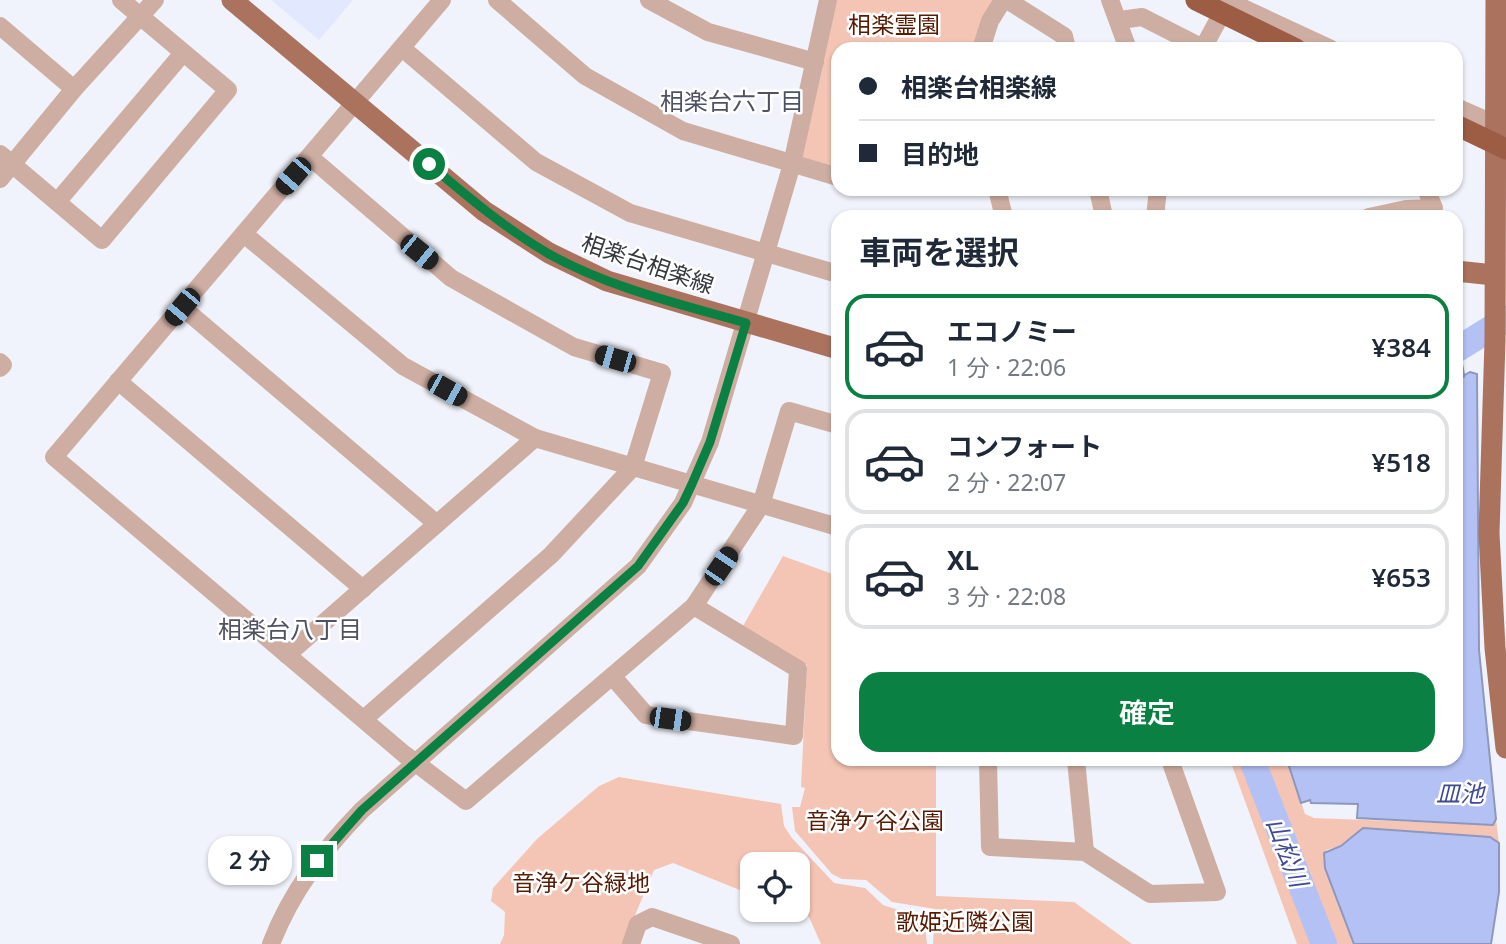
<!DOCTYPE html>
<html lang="ja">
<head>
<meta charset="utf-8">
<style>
  :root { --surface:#fff; --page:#f6f6f7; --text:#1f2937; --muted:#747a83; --line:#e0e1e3; --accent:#0b8043 }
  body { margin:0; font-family:"Noto Sans","Noto Sans JP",sans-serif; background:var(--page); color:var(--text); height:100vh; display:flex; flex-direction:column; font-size:26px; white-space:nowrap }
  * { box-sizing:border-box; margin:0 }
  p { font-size:23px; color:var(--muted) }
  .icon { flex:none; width:38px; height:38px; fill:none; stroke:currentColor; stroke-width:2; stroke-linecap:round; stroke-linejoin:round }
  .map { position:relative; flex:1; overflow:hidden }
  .drawer { position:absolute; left:831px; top:210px; width:632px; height:556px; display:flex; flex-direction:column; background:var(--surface); border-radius:21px; box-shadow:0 2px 5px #0004 }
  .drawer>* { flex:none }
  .banner { position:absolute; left:831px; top:42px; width:632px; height:154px; border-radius:21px; box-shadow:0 2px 5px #0004; display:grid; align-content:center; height:154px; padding:0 28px; background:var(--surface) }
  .fabs { position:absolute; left:740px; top:852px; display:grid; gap:14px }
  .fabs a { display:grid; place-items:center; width:70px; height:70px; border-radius:14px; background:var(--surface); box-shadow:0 2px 5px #0004; font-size:35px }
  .end { position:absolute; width:32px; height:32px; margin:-16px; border:9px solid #0b8043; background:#fff; box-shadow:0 0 0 4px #fff }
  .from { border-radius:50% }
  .bubble { position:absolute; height:49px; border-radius:21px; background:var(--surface); box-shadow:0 2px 5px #0004; font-size:23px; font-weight:600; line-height:49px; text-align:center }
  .car { position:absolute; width:21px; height:42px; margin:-21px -10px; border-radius:9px; box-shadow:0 0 5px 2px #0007; background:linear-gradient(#222 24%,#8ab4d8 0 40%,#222 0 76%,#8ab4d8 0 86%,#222 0) }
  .banner b { display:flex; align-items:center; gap:24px; height:66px; font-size:26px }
  .banner b+b { border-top:2px solid var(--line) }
  .banner i { width:18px; height:18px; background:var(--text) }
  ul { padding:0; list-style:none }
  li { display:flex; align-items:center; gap:21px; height:105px; margin:0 14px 10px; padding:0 14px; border:4px solid var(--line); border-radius:21px }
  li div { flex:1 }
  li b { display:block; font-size:26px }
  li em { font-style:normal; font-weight:600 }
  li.current { border-color:var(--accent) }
  li>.icon { width:63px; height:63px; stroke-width:1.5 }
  h2 { padding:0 28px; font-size:32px; line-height:84px }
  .primary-button { display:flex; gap:14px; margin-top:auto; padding:14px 28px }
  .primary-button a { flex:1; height:80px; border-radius:21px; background:var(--accent); color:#fff; font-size:28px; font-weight:600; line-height:80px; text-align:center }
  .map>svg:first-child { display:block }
</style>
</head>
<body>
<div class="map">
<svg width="1506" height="944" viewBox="0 0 1506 944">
  <rect width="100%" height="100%" fill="#f0f3fb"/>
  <!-- built -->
  <polygon fill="#e2e8fe" points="271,0 353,0 319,40"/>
  <!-- green -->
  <g fill="#f4c5b5">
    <polygon points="836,0 994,0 973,49 838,49 838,171 805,161 801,154"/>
    <polygon points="783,556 838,576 838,760 936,760 936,896 1074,902 1132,944 933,944 935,909 892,902 866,880 842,879 832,874 795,831 792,807 800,807 805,788 801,787 807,665 743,626"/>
    <polygon points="1230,760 1244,760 1314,944 1297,944"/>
    <polygon points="1260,760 1287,760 1305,814 1314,818 1493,825 1496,819 1499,843 1490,837 1363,828 1340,846 1326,850 1325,868 1354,944 1332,944"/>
    <polygon points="619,777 781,804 784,826 792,838 834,883 865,888 883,905 924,918 927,944 821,944 809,917 798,910 798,864 752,864 752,895 673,863 654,870 623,944 500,944 504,935 505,912 491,901 493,888 537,839 599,786"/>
  </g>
  <!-- water -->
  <g fill="#b4c1f4" stroke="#8e98be" stroke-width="2">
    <polygon points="1470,372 1477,374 1479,650 1496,819 1493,825 1357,818 1358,804 1311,803 1310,800 1301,803 1287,760 1456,760 1456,380"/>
    <polygon points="1363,828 1490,837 1499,843 1499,892 1491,944 1354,944 1325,868 1324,853 1341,846"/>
  </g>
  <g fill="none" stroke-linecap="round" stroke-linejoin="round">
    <!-- stream -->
    <polyline stroke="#8e98be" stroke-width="4.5" points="1458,349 1463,376"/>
    <!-- river -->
    <g stroke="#b4c1f4" stroke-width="26">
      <polyline points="1456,350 1506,319"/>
      <polyline points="1252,760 1324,944"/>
    </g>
    <!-- minor -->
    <g stroke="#ceaea2" stroke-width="18">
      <polyline points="442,0 54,457 404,754 466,801 694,606 761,505 789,411 838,425"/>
      <polyline points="497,0 585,76 683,131 838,177"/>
      <polyline points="649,0 708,32 815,62"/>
      <polyline points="1007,0 1064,36 1067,49"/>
      <polyline points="1110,0 1128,49"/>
      <polyline points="1228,1 1331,49"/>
      <polyline points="1120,20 1142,17 1205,49"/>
      <polyline points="0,26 74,89"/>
      <polyline points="402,48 536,162 630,213 838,274"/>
      <polyline points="1203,48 1228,2"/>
      <polyline points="981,49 990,21 1003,0"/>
      <polyline points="1456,107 1495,124"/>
      <polyline points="0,154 102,240 228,90 121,0"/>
      <polyline points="310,157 451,278 574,347 662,373 633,467 551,555 365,718"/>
      <polyline points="0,179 74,89 155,0"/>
      <polyline points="997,189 1004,217"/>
      <polyline points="1098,189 1104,217"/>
      <polyline points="57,202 183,53"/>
      <polyline points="1155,217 1158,189"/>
      <polyline points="1369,217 1406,209 1434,208 1426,189"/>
      <polyline points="244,234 403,366 535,438 838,527"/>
      <polyline points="182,307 437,524"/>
      <polyline points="0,362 3,365 0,368"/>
      <polyline points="118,381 363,589"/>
      <polyline points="287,655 535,438"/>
      <polyline points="613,677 646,715 794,736 798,669 694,606"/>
      <polyline points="988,760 990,847 1085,852 1150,894 1217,892 1170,760"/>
      <polyline points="1076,760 1085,852"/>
      <path d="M271,944C291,892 323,850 362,810L638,566L683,503L710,442L792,164L828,0"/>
      <polyline points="631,944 638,924 652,917 731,944"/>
    </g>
    <!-- major -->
    <g stroke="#ab725e" stroke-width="21">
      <polyline points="232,0 484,211 549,253 607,281 838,349"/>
      <polyline points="1496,0 1495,341 1489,533 1495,648 1506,748"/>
      <polyline points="1456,271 1494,275"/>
    </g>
    <!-- highway-bridge -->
    <g stroke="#9d5d45" stroke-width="21">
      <polyline points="1196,0 1296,49"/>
      <polyline points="1456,125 1506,149"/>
    </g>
  </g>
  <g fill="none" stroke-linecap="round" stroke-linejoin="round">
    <!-- route -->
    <path stroke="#0b8043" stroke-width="9" d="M317,861L362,810L638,566L683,503L692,484L710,442L746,323C680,304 610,288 549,254C506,229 468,197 429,164"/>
  </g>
  <g text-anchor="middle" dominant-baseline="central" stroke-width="5" stroke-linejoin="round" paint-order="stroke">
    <!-- park labels -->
    <g font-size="23" fill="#581a00" stroke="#fff">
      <text x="894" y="24">相楽霊園</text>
      <text x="875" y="820">音浄ケ谷公園</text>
      <text x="581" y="882">音浄ケ谷緑地</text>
      <text x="965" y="921">歌姫近隣公園</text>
    </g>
    <!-- street labels -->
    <g font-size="23" fill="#373941" stroke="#fff">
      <text transform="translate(648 263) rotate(19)">相楽台相楽線</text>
    </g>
    <!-- neighbourhood labels -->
    <g font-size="24" fill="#4e5264" stroke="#fff">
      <text x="732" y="100">相楽台六丁目</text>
      <text x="290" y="628">相楽台八丁目</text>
    </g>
    <!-- water labels -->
    <g font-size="24" font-style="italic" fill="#404b95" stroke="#fff">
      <text x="1460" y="792">皿池</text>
      <text transform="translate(1288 852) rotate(69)">山松川</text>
    </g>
  </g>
</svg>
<div class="fabs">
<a><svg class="icon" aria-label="locate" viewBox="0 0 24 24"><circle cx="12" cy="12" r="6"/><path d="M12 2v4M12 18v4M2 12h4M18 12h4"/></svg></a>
</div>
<i class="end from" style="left:429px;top:164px"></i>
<i class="end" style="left:317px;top:861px"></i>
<div class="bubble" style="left:208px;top:836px;width:84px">2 分</div>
<i class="car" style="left:293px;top:176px;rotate:221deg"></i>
<i class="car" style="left:419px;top:252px;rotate:129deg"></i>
<i class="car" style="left:182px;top:307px;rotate:220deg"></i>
<i class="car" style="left:615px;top:359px;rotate:286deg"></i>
<i class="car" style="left:447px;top:390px;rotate:119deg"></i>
<i class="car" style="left:721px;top:566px;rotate:34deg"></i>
<i class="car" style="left:670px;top:719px;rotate:98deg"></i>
<div class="banner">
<b><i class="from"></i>相楽台相楽線</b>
<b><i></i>目的地</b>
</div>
<section class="drawer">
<h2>車両を選択</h2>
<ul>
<li class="current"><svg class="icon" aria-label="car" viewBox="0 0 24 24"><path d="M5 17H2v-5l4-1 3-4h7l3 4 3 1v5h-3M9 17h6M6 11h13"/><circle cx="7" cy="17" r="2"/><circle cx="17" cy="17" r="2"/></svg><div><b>エコノミー</b><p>1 分 · 22:06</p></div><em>¥384</em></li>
<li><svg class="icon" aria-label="car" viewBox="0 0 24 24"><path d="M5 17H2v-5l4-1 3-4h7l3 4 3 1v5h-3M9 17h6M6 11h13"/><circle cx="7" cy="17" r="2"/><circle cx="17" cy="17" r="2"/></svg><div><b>コンフォート</b><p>2 分 · 22:07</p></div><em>¥518</em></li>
<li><svg class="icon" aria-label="car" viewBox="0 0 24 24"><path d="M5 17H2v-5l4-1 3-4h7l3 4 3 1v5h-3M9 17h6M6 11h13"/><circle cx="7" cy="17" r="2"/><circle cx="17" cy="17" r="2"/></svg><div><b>XL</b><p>3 分 · 22:08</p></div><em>¥653</em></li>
</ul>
<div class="primary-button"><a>確定</a></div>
</section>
</div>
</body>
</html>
